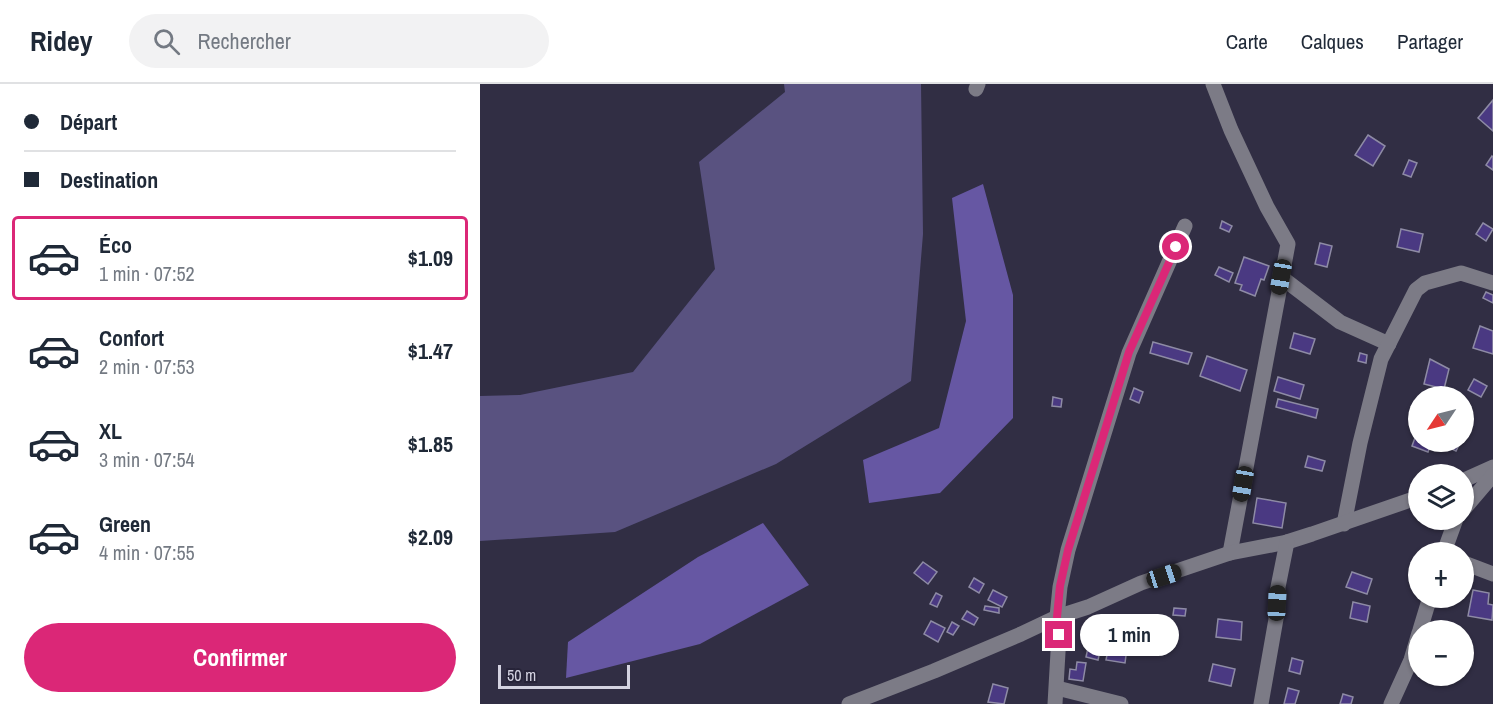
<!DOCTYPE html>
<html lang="fr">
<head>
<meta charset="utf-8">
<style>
  :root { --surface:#fff; --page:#f2f2f3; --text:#1f2937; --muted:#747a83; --line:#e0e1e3; --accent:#db2777 }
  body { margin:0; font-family:"Archivo Narrow",sans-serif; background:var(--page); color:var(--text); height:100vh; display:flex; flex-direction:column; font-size:22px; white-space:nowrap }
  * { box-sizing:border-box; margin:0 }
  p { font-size:20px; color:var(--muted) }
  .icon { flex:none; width:33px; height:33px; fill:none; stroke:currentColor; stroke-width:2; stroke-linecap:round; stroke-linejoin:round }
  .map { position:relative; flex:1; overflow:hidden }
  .side { display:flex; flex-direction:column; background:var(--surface); width:480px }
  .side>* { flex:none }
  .hud { display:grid; align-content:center; height:132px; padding:0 24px; background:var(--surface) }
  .needle { width:39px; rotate:235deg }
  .controls { position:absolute; left:928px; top:302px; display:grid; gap:12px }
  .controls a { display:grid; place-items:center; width:66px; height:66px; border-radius:50%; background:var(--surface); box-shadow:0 2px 4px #0004; font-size:30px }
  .scale { position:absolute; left:18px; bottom:15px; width:132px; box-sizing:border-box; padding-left:6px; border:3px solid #d4d3e1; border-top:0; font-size:16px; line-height:21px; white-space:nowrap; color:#d4d3e1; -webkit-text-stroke:4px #272439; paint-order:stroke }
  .end { position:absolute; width:27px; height:27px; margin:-14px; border:8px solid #db2777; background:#fff; box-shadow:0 0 0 3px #fff }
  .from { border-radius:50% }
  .bubble { position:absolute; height:42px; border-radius:21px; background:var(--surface); box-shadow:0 2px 4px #0004; font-size:20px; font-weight:800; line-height:42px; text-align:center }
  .car { position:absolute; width:18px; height:36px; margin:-18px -9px; border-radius:8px; box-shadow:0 0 4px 2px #0007; background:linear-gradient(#222 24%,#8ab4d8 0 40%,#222 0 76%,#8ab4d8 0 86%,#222 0) }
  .hud b { display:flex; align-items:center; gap:21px; height:57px; font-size:22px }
  .hud b+b { border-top:2px solid var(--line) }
  .hud i { width:15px; height:15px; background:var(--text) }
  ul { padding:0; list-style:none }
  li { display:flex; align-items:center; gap:18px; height:84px; margin:0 12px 9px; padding:0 12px; border:3px solid transparent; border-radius:6px }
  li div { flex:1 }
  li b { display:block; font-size:22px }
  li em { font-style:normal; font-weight:800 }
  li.on { border-color:var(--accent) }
  li>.icon { width:54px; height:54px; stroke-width:1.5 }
  .primary-button { display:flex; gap:12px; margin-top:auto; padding:12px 24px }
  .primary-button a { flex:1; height:69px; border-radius:36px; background:var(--accent); color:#fff; font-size:24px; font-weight:800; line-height:69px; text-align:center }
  header { display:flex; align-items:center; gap:36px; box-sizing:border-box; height:84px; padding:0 30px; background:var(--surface); border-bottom:2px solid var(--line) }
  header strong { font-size:28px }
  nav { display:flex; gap:33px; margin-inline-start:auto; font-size:21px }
  .search { width:420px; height:54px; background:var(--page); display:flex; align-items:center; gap:15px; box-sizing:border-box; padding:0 21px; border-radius:33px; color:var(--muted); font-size:22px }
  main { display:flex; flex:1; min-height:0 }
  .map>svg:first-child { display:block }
</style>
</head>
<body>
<header>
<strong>Ridey</strong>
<div class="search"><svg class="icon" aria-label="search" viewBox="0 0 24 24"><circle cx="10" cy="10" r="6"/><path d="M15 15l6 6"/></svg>Rechercher</div>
<nav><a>Carte</a><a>Calques</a><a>Partager</a></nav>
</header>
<main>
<section class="side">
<div class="hud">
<b><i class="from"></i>Départ</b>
<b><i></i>Destination</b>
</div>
<ul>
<li class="on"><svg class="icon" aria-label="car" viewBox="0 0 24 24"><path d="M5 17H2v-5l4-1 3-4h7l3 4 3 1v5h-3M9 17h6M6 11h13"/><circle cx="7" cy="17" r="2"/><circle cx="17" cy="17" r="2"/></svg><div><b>Éco</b><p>1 min · 07:52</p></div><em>$1.09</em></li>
<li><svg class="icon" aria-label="car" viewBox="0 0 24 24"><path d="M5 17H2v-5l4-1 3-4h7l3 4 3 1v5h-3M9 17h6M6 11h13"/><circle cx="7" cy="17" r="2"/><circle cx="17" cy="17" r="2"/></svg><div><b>Confort</b><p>2 min · 07:53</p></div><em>$1.47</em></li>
<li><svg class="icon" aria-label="car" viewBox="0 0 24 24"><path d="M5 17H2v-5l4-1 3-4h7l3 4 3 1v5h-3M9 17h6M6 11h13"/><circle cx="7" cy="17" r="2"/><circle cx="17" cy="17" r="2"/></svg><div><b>XL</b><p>3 min · 07:54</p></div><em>$1.85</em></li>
<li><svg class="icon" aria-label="car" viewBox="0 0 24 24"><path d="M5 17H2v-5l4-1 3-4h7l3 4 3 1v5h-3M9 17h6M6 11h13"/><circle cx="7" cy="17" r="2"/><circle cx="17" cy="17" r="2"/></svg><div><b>Green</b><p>4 min · 07:55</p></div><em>$2.09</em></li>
</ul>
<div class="primary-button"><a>Confirmer</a></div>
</section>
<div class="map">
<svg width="1013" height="620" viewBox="0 0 1013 620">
  <rect width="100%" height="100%" fill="#312e44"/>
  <!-- green -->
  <polygon fill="#595280" points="304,0 441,0 443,150 431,297 296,380 135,448 0,457 0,312 40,311 153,288 235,185 219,78 305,8"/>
  <!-- forest -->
  <g fill="#6657a3">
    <polygon points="503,100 533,211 533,334 460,409 389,419 383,376 459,344 486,237 472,114"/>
    <polygon points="283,439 329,501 220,560 86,594 88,558 218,473"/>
  </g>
  <!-- building -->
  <g fill="#4a3982" stroke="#8e8ba5" stroke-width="1.5">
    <polygon points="1013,16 1013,47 998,34"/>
    <polygon points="888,51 905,62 893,82 875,71"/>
    <polygon points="1012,72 1013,73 1013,86 1006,81"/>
    <polygon points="929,76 937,79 931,93 923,90"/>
    <polygon points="742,137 752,142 749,148 740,144"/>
    <polygon points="1003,139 1013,145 1006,157 996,150"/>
    <polygon points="921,145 943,150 939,168 917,163"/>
    <polygon points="840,159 852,162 847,183 835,180"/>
    <polygon points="764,173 789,182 784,196 781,195 775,212 760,206 762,201 755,199"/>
    <polygon points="739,183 753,189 749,198 735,191"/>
    <polygon points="1006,208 1013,211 1013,219 1003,214"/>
    <polygon points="1000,242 1013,247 1013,270 993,264"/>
    <polygon points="814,249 835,255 830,270 810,264"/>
    <polygon points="673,258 712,269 708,280 670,269"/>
    <polygon points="880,269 887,271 886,279 878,277"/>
    <polygon points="727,272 767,286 760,307 720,292"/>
    <polygon points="950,275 969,285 964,305 944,300"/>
    <polygon points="798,293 824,301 820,315 794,307"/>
    <polygon points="994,295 1007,302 1001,313 988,306"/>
    <polygon points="654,304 663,308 659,319 650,315"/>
    <polygon points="573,313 582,315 581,323 572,322"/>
    <polygon points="798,315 838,325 836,334 796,323"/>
    <polygon points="936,351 939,352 939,357 952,357 948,368 932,362"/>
    <polygon points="968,357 980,359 976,367 965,362"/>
    <polygon points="828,372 845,377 842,387 825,383"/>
    <polygon points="777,414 806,419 802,444 773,439"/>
    <polygon points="443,478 457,488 448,500 434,489"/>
    <polygon points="872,488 892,495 887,510 866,503"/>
    <polygon points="494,494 504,500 499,509 489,503"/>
    <polygon points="513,506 527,513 522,523 508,516"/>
    <polygon points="993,506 1009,509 1008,520 1013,521 1012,536 988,532"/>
    <polygon points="456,509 462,512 457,523 450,520"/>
    <polygon points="873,518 890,522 887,538 870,534"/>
    <polygon points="505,522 519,524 519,529 504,526"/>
    <polygon points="694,524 706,525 705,532 693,531"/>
    <polygon points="487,527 498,534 494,541 482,535"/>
    <polygon points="623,535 633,537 631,551 621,550"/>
    <polygon points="738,535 762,538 761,556 736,553"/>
    <polygon points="451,537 465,544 458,558 444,550"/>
    <polygon points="472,538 479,542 473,551 467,548"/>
    <polygon points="653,547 665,548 662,569 651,567"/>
    <polygon points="629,561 647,564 645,579 626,576"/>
    <polygon points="608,564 620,567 618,576 606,573"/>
    <polygon points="812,574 823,577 820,590 809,587"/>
    <polygon points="597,578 606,579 603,597 589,595 590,585 596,586"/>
    <polygon points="733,580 755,585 751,602 729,597"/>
    <polygon points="513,600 528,604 524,620 508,618"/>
    <polygon points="808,604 819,607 815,620 804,620"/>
    <polygon points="863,610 873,613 871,620 860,620"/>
  </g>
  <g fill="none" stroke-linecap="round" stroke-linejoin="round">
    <!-- minor -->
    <g stroke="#7c7b86" stroke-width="15">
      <polyline points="733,0 751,46 787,123 808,160 750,469"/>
      <polyline points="496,5 498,0"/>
      <polyline points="801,193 860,238 909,260"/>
      <polyline points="984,396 1013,383"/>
      <polyline points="984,425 1013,391"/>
      <polyline points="864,440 880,359 901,275 936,206 945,199 981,189 1013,199"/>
      <polyline points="964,468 976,435"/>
      <polyline points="984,479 1013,490"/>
      <polyline points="940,546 950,513"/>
      <polyline points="577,604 641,620"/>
      <polyline points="369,620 454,587 541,550 577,533 608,523 661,499 750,469 807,458 832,450 939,413"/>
      <polyline points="575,620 579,551 577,533 580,503 588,466 649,269 705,142"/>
      <polyline points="781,620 796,535 798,503 807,458"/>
      <polyline points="911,620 931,576 939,549"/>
    </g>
  </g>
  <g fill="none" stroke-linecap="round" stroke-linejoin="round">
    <!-- route -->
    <polyline stroke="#db2777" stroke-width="8" points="579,551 577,533 580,502 588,466 649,268 696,163"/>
  </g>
</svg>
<div class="controls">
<a><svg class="needle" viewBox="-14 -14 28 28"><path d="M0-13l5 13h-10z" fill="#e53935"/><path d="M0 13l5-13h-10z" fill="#747a83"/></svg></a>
<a><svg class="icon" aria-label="layers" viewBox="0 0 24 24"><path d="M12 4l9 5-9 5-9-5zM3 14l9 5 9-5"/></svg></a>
<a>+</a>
<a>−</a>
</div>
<div class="scale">50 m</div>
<i class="end from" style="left:696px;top:163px"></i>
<i class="end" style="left:579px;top:551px"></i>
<div class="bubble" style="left:600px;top:530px;width:99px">1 min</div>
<i class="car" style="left:801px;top:193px;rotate:190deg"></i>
<i class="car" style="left:763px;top:400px;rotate:190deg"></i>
<i class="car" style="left:684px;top:492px;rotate:72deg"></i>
<i class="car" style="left:797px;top:519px;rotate:3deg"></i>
</div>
</main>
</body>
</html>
